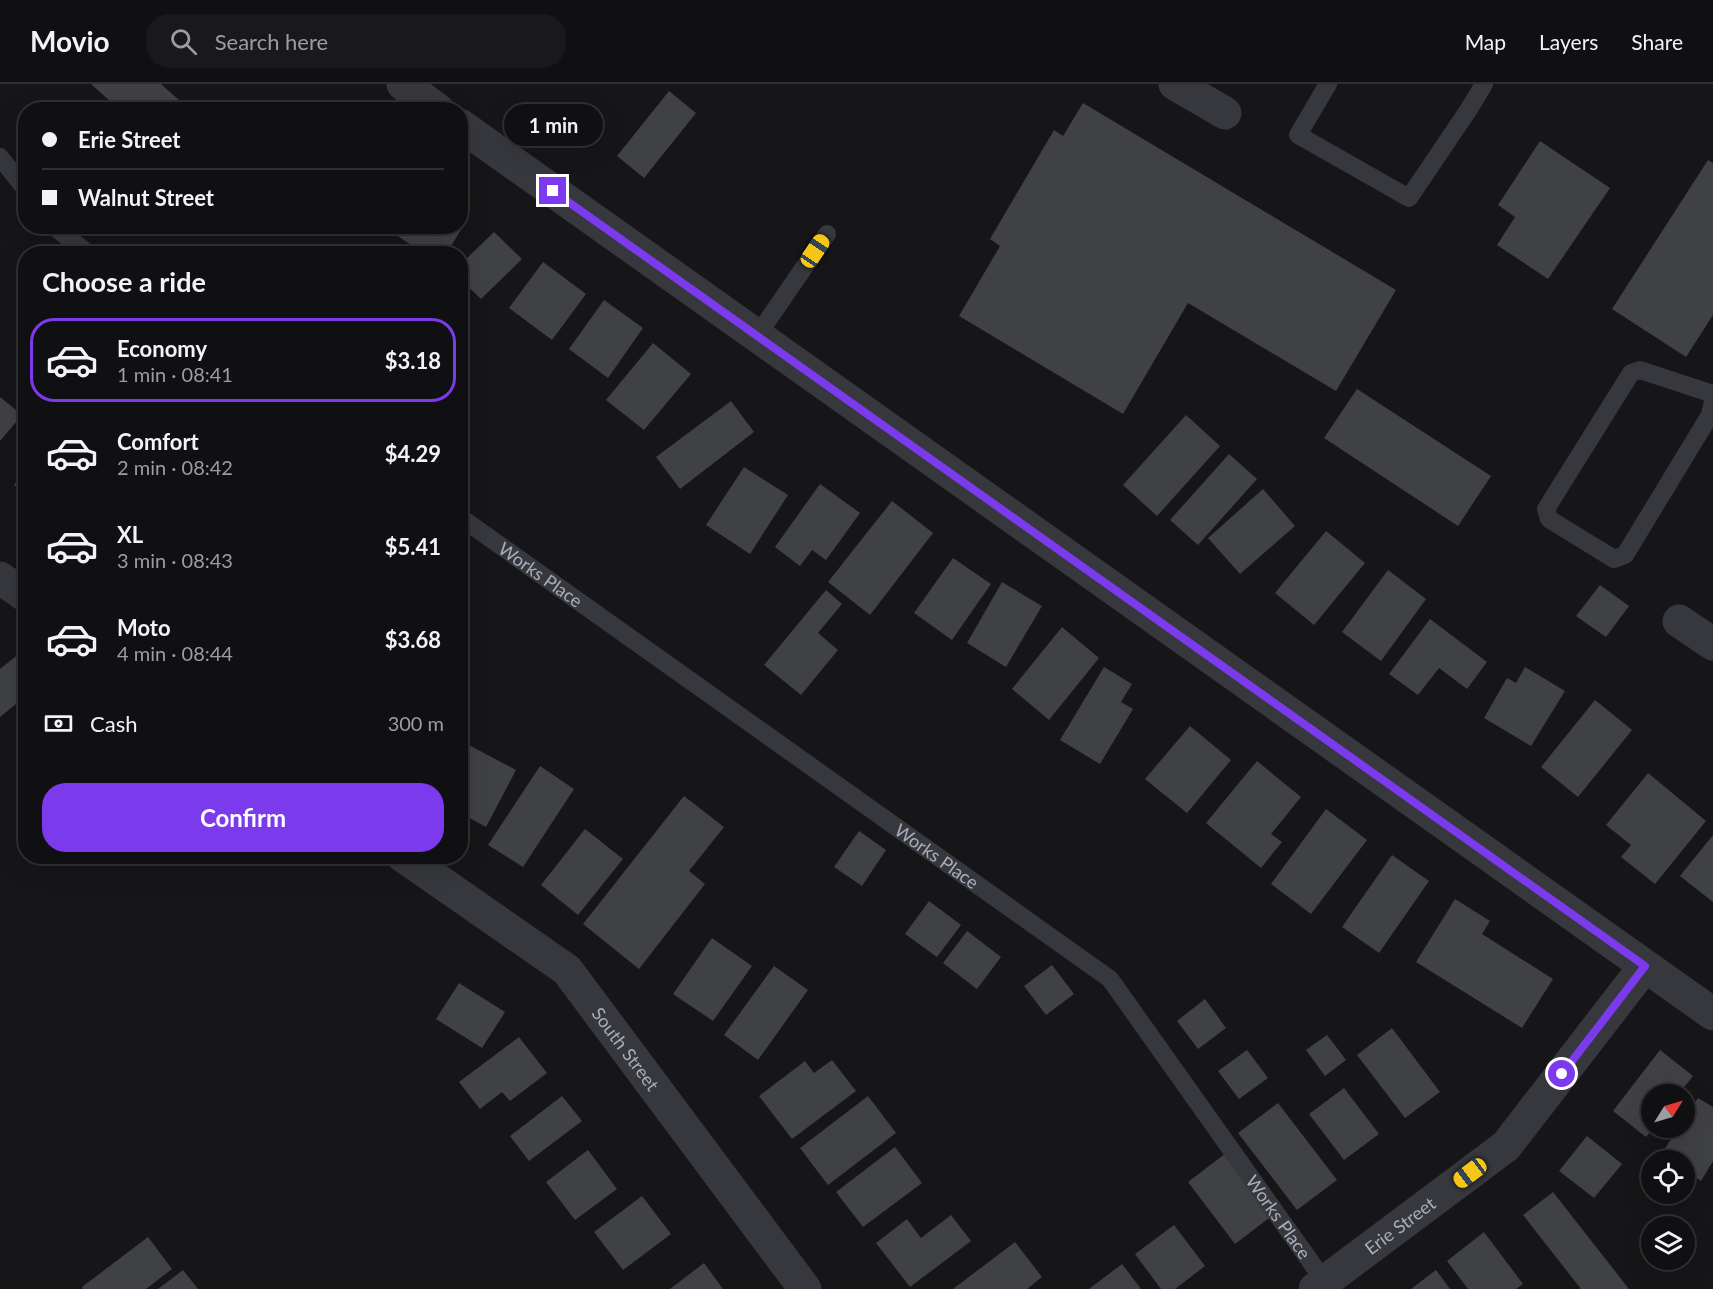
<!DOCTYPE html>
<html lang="en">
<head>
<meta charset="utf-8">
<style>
  :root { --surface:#101012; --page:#19191b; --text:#f1f3f6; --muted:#9c9d9f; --line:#303032; --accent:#7c3aed }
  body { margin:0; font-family:Lato,sans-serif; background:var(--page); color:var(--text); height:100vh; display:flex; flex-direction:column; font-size:22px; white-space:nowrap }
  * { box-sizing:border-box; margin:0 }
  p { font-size:20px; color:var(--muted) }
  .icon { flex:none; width:33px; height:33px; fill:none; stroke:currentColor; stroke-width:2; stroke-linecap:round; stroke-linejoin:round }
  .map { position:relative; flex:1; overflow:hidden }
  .sheet { position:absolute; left:18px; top:162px; width:450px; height:618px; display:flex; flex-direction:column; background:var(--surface); border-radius:24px; box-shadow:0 6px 24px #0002,0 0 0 2px var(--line) }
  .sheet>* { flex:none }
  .guide { position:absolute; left:18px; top:18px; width:450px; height:132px; border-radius:24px; box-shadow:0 6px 24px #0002,0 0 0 2px var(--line); display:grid; align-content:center; height:132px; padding:0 24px; background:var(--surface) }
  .needle { width:39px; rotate:53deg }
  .controls { position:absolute; left:1641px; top:1000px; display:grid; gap:12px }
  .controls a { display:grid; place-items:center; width:54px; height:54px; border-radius:50%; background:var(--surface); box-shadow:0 6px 24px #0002,0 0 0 2px var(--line); font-size:30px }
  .end { position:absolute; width:27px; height:27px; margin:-14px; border:8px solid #7c3aed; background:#fff; box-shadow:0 0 0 3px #fff }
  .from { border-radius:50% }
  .bubble { position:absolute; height:42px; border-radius:21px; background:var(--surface); box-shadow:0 6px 24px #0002,0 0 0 2px var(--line); font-size:20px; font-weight:700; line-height:42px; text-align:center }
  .car { position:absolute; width:18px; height:36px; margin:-18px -9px; border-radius:8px; box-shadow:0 0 4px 2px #0007; background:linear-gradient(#f5c518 24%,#345 0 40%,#f5c518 0 76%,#345 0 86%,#f5c518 0) }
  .guide b { display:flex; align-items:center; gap:21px; height:57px; font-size:22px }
  .guide b+b { border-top:2px solid var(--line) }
  .guide i { width:15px; height:15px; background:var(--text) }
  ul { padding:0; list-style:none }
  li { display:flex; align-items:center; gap:18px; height:84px; margin:0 12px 9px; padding:0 12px; border:3px solid transparent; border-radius:24px }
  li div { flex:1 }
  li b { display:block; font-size:22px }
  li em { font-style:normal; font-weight:700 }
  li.current { border-color:var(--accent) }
  li>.icon { width:54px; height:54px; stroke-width:1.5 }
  h2 { padding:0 24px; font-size:27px; line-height:72px }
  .pay { display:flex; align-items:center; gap:15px; height:66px; padding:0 24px; font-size:22px }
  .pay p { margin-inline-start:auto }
  .action { display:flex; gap:12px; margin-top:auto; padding:12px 24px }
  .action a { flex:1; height:69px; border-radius:24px; background:var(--accent); color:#fff; font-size:24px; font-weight:700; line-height:69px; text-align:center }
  header { display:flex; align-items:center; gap:36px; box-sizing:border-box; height:84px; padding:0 30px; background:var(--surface); border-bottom:2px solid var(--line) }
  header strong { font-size:28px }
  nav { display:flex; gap:33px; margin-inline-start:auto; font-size:21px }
  .search { width:420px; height:54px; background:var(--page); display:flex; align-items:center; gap:15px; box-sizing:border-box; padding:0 21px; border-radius:24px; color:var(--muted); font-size:22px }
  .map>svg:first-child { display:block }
</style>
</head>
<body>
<header>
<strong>Movio</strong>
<div class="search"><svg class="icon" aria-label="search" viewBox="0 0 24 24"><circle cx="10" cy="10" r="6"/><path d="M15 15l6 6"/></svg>Search here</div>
<nav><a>Map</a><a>Layers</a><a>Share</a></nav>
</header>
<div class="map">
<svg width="1713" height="1205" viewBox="0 0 1713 1205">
  <rect width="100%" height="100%" fill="#161618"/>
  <!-- building -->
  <g fill="#404145">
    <polygon points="91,0 161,0 190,26 120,26"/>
    <polygon points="669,7 696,29 644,94 617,72"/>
    <polygon points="1083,19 1396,206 1336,307 1188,219 1123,330 959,232 1000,162 990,155 1054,46 1063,52"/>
    <polygon points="1540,57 1610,104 1548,195 1497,161 1515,133 1498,121"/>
    <polygon points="1708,76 1713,79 1713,231 1686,273 1612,225"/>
    <polygon points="460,128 469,133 446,170 425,170 396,151 402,142 460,142"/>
    <polygon points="494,148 522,175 481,215 460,195 460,181"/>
    <polygon points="543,178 586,210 552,256 509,224"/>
    <polygon points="604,216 643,244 608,294 569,265"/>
    <polygon points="653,259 691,290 644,346 606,316"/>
    <polygon points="1357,305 1491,392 1458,442 1324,354"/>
    <polygon points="0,313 22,331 0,357"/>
    <polygon points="731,317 754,348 680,405 656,373"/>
    <polygon points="1186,331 1220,362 1157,432 1123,401"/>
    <polygon points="1229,370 1257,395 1198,461 1170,436"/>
    <polygon points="744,383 788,411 750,470 706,441"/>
    <polygon points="26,385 26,409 14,401"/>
    <polygon points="820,400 860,429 826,476 812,466 800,482 775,463"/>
    <polygon points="1263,405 1295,442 1240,490 1208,454"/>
    <polygon points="892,417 933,449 870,531 828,498"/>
    <polygon points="1326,447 1365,479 1314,541 1275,509"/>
    <polygon points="953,474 991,500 952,556 914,529"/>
    <polygon points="1388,486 1426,515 1381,577 1342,548"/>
    <polygon points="1002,498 1042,522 1006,583 967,559"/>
    <polygon points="1600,501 1629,522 1606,553 1576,532"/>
    <polygon points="826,506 842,520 818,549 838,566 801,611 764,581"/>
    <polygon points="1430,535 1487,578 1467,605 1439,584 1418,611 1389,590"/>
    <polygon points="1062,543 1099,574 1049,636 1012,605"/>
    <polygon points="20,569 26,576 26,612 0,633 0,585"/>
    <polygon points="1104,583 1132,600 1121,618 1133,625 1100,680 1060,656"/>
    <polygon points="1525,583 1565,607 1531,662 1484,634 1507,594 1516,599"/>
    <polygon points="1595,616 1632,646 1578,713 1541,683"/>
    <polygon points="1190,642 1231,676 1187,729 1145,695"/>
    <polygon points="465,659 516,686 486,743 460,729 460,667"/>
    <polygon points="1257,677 1301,713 1271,750 1282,758 1261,784 1206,739"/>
    <polygon points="540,682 574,705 523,783 488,761"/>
    <polygon points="1648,689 1706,737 1655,800 1621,773 1631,761 1606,741"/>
    <polygon points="684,712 724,743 689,787 705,800 639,885 583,840"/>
    <polygon points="1326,725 1367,756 1311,830 1271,800"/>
    <polygon points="585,745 623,775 578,831 541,801"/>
    <polygon points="859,747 886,766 862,802 834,783"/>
    <polygon points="1713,751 1713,818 1680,792"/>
    <polygon points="1392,771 1429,797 1379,869 1342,843"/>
    <polygon points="1455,815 1490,837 1482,850 1553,895 1522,944 1416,878"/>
    <polygon points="929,817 961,841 937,873 905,850"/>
    <polygon points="967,847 1001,873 977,905 943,879"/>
    <polygon points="712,854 752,882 713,937 673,910"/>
    <polygon points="1052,881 1074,910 1046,931 1024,902"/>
    <polygon points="774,882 808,906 758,976 724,951"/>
    <polygon points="459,899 505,928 482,964 436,935"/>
    <polygon points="1205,915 1226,944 1198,965 1177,937"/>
    <polygon points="1392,944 1440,1008 1405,1034 1357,971"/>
    <polygon points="1327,951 1346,976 1325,992 1306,966"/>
    <polygon points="519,953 547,989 510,1017 502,1008 480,1025 459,998"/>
    <polygon points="1247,966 1268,994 1239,1015 1218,987"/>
    <polygon points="1660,966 1693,992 1678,1011 1652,1011 1652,1044 1653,1044 1646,1053 1613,1027"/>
    <polygon points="832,976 856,1007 792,1055 759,1012 805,977 814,989"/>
    <polygon points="1344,1004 1379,1050 1344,1076 1309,1030"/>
    <polygon points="562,1012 582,1037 529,1077 510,1052"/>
    <polygon points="868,1012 896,1049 828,1101 800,1064"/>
    <polygon points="1698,1014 1713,1023 1713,1077 1701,1097 1684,1086 1684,1077 1670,1077 1661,1071 1678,1044 1684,1044 1684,1034"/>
    <polygon points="1278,1019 1337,1096 1297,1126 1238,1049"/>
    <polygon points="1587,1052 1622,1080 1594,1114 1559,1087"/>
    <polygon points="895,1063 922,1099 863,1143 836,1108"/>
    <polygon points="588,1066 617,1105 575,1136 546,1098"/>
    <polygon points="1226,1069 1273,1131 1235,1160 1188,1098"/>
    <polygon points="1553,1108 1629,1205 1581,1205 1523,1131"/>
    <polygon points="642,1112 671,1150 623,1186 594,1148"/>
    <polygon points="951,1131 971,1157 910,1203 876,1159 907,1135 921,1154"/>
    <polygon points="1174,1141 1205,1182 1175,1205 1161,1205 1135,1170"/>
    <polygon points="1484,1148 1523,1200 1516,1205 1468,1205 1447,1177"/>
    <polygon points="148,1153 172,1185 146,1205 83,1205 82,1203"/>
    <polygon points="1015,1158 1042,1193 1027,1205 953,1205"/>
    <polygon points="704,1179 723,1205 670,1205"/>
    <polygon points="1122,1180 1141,1205 1089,1205"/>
    <polygon points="183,1186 198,1205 158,1205"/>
    <polygon points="1436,1186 1450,1205 1411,1205"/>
  </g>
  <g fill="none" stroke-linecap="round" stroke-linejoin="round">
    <!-- service -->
    <g stroke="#37383d" stroke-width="18">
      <polyline points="1328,0 1298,51 1409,114 1469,25 1484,0"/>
      <polyline points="0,73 26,106"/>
      <polyline points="53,142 89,170"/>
      <polyline points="757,252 827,150"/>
      <polyline points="1713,310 1640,286 1631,289 1546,425 1549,435 1614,475 1625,471 1710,331 1713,317"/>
      <path id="s1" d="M460,433L1110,895L1325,1198"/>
    </g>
    <!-- minor -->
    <g stroke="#37383d" stroke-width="33">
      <polyline points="403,0 438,26"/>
      <polyline points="1175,0 1225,29"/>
      <polyline points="460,41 1713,930"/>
      <polyline points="0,494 26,512"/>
      <polyline points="1679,537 1713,560"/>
      <path id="s2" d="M403,772L567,886L805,1205"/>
      <path id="s3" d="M1315,1205L1506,1062L1645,882"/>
    </g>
  </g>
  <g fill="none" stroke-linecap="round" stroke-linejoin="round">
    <!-- route -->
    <polyline stroke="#7c3aed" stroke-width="8" points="553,107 1645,882 1562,990"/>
  </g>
  <g text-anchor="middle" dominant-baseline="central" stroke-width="6" stroke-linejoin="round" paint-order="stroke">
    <!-- street labels -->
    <g font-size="18" fill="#a8adb8" stroke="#111113">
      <text stroke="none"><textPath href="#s1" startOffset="99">Works Place</textPath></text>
      <text stroke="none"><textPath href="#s1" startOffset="585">Works Place</textPath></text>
      <text stroke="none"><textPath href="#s2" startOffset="298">South Street</textPath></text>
      <text stroke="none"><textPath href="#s1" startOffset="1089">Works Place</textPath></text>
      <text stroke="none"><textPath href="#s3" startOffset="106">Erie Street</textPath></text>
    </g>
  </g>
</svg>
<div class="controls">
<a><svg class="needle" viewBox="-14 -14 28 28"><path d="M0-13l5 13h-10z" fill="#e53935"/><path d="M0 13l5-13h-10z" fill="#9c9d9f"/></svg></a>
<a><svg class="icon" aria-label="locate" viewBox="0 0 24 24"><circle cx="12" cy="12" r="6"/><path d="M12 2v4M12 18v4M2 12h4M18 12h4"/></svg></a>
<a><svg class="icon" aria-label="layers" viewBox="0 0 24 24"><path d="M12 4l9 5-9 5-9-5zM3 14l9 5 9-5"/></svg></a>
</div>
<i class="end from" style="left:1562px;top:990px"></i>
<i class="end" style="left:553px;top:107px"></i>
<div class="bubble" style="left:504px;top:20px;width:99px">1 min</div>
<i class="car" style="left:815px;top:167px;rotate:34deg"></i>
<i class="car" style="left:1470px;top:1089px;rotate:233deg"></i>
<div class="guide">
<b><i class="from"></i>Erie Street</b>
<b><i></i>Walnut Street</b>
</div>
<section class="sheet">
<h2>Choose a ride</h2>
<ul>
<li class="current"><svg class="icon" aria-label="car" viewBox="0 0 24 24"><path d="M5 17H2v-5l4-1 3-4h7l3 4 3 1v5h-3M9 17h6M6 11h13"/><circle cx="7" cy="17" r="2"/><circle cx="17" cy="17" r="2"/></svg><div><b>Economy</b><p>1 min · 08:41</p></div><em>$3.18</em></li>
<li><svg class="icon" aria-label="car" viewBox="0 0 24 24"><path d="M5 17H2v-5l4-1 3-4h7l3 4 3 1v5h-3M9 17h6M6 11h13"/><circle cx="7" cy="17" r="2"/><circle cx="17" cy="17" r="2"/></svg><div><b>Comfort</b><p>2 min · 08:42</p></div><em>$4.29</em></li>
<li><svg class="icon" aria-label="car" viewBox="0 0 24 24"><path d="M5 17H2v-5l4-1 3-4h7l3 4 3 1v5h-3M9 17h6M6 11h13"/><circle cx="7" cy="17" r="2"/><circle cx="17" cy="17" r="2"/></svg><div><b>XL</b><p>3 min · 08:43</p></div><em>$5.41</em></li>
<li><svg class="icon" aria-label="car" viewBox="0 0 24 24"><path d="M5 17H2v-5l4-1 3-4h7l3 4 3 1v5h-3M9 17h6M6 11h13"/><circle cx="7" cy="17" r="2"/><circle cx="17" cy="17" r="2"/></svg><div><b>Moto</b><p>4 min · 08:44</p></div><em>$3.68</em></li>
</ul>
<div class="pay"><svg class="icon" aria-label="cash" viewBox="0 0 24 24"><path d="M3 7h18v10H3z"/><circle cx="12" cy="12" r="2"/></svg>Cash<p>300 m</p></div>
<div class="action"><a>Confirm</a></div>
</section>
</div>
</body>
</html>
